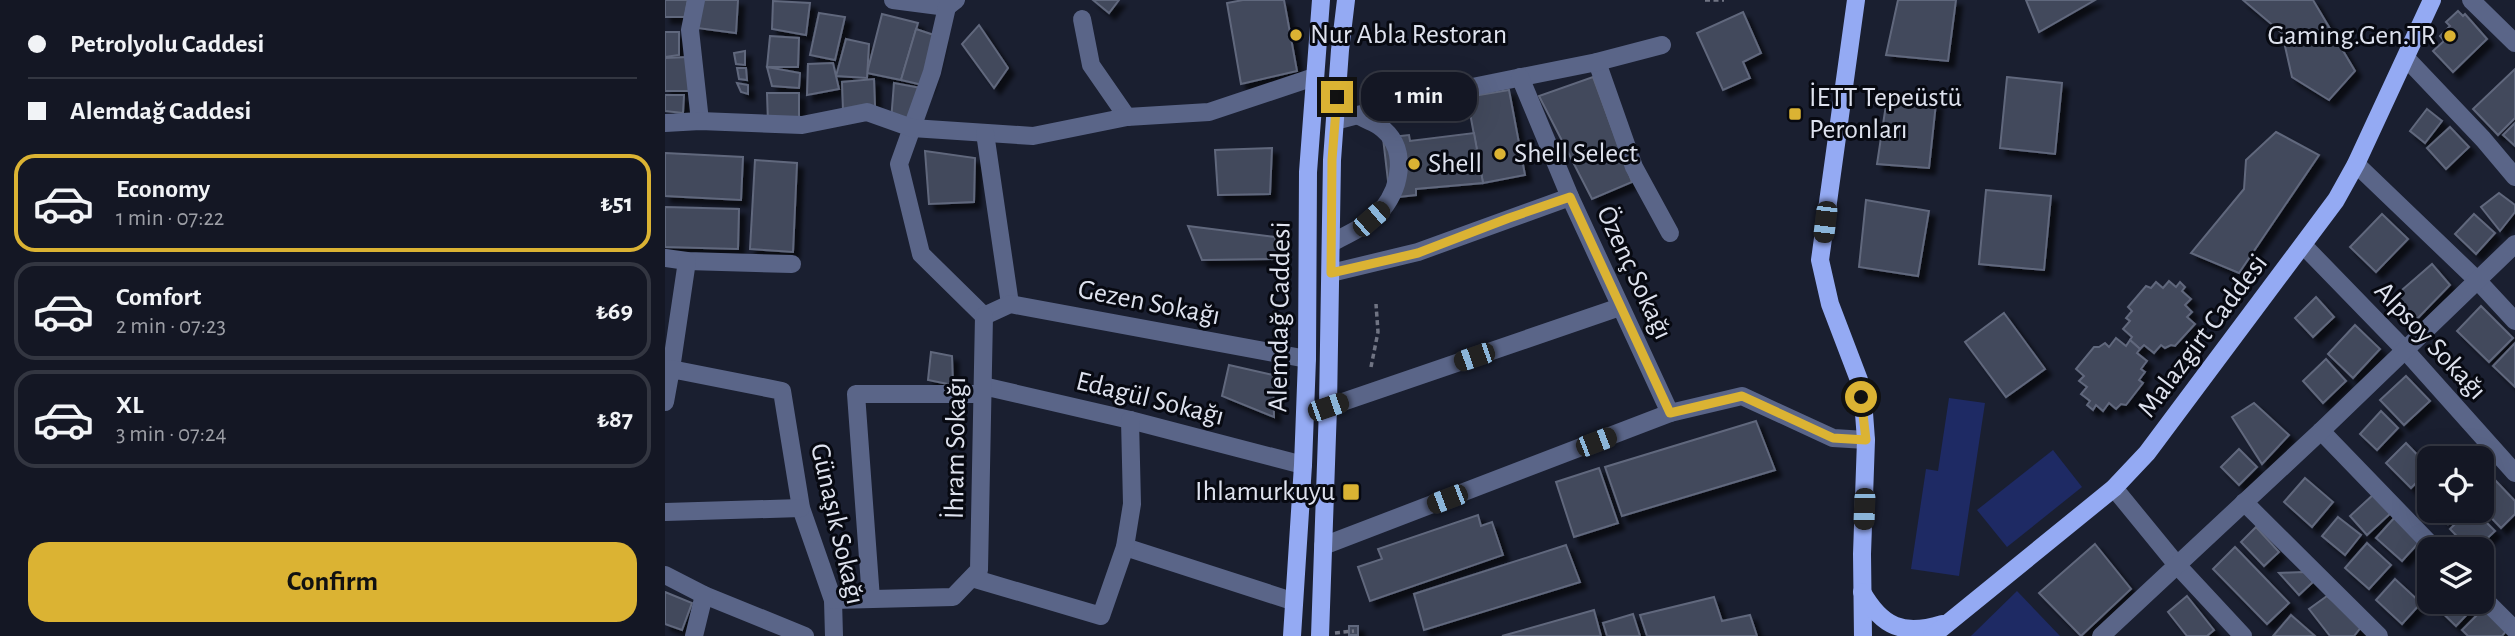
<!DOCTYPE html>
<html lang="en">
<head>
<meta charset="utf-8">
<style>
  :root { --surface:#141724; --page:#1d202c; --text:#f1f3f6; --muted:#9d9fa6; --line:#333641; --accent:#dbb333 }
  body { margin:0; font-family:"Alegreya Sans",sans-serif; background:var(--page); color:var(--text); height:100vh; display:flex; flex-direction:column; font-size:26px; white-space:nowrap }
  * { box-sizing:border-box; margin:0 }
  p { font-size:23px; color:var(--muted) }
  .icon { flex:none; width:38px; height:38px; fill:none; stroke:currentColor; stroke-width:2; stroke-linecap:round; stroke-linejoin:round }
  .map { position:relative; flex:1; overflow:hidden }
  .panel { display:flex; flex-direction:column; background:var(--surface); width:665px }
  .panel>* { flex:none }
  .banner { display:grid; align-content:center; height:154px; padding:0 28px; background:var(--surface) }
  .fabs { position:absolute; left:1752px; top:446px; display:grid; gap:14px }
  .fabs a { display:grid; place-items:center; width:77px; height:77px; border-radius:14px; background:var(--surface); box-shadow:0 7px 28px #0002,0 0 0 2px var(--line); font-size:35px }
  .end { position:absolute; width:32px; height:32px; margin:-16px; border:9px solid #dbb333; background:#111; box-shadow:0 0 0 4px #111 }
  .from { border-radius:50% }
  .bubble { position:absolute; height:49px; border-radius:21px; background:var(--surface); box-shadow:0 7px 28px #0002,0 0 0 2px var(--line); font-size:23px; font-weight:700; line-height:49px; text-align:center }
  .car { position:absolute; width:21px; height:42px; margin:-21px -10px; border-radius:9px; box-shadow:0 0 5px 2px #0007; background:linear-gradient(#222 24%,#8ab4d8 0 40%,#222 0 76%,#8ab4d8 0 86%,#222 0) }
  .banner b { display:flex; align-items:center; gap:24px; height:66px; font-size:26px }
  .banner b+b { border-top:2px solid var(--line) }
  .banner i { width:18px; height:18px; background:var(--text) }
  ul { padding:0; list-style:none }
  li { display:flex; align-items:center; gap:21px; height:98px; margin:0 14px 10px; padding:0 14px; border:4px solid var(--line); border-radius:21px }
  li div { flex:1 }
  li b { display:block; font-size:26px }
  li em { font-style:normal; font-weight:700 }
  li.on { border-color:var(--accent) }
  li>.icon { width:63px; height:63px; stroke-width:1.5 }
  .action { display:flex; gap:14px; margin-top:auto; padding:14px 28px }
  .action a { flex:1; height:80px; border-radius:21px; background:var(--accent); color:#111; font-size:28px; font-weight:700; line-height:80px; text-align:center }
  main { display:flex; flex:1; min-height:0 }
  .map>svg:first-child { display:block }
</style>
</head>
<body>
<main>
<section class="panel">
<div class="banner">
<b><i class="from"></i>Petrolyolu Caddesi</b>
<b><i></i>Alemdağ Caddesi</b>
</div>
<ul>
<li class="on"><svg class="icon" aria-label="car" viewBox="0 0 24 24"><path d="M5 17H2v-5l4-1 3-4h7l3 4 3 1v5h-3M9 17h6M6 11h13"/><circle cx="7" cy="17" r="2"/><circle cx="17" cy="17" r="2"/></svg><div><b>Economy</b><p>1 min · 07:22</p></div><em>₺51</em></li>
<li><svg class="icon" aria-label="car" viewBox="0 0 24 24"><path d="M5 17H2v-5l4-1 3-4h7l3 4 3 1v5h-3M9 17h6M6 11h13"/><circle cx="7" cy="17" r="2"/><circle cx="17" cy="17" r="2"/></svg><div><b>Comfort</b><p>2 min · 07:23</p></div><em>₺69</em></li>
<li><svg class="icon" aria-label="car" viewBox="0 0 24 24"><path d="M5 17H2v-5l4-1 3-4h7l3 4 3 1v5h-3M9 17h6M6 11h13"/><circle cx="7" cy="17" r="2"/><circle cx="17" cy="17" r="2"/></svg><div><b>XL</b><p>3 min · 07:24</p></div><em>₺87</em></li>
</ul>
<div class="action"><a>Confirm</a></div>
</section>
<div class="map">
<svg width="1850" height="636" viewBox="0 0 1850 636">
  <defs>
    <filter id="shadow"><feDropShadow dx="6" dy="6" stdDeviation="2" flood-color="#0009"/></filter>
  </defs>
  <rect width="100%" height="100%" fill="#1a1f30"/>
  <!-- green -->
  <g fill="#1e2a64">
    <polygon points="1284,398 1320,403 1294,576 1246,569 1261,469 1273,471"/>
    <polygon points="1388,450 1417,487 1342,547 1312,510"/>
    <polygon points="1352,591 1395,636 1306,636"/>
  </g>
  <!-- building -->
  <g fill="#42485b" stroke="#61687d" stroke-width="2" filter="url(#shadow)">
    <polygon points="0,0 23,0 20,17 0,17"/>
    <polygon points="36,0 73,0 71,33 32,28"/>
    <polygon points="428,0 454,0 444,13"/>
    <polygon points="578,0 619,0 632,71 576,84 562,3"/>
    <polygon points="1233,0 1291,0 1283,61 1221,55"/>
    <polygon points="1361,0 1430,0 1374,32"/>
    <polygon points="1578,0 1648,0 1690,71 1664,100 1627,77 1617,33"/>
    <polygon points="108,1 145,3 141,35 107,29"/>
    <polygon points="1793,11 1798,16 1800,14 1822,39 1788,72 1768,51 1779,41 1775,36 1785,26 1781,22"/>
    <polygon points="1078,12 1096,53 1078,62 1085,78 1058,90 1032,33"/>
    <polygon points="154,13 180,17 170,60 145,55"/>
    <polygon points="217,14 253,23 236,80 202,73"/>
    <polygon points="314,25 343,68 329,88 297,44"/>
    <polygon points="251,29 275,37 262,86 236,80"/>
    <polygon points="0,32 14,32 14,55 0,57"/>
    <polygon points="105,36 134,38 133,67 102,67"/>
    <polygon points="181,39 204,44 202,78 171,76"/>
    <polygon points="80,51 80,65 71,64 69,53"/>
    <polygon points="23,57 26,91 0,91 0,58"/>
    <polygon points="168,63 174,89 142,95 143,64"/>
    <polygon points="102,67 135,73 134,88 107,86"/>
    <polygon points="72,68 81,68 82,80 74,79"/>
    <polygon points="1850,69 1850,118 1833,135 1808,109"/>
    <polygon points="928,77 967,182 927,199 874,96"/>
    <polygon points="1342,77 1397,83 1390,154 1335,148"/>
    <polygon points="209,79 210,106 178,111 177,82"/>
    <polygon points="72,83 83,85 83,94 76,92"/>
    <polygon points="229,83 256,88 245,122 226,121"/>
    <polygon points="844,90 860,175 818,183 802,97"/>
    <polygon points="102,93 134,93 134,118 103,123"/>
    <polygon points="0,95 19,95 18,113 0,111"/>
    <polygon points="1222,98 1271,103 1264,168 1212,164"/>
    <polygon points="1762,109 1777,121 1760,143 1745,131"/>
    <polygon points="1850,123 1850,146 1838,135"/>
    <polygon points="1785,127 1804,147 1781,169 1762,148"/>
    <polygon points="1611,132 1654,155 1574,273 1526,253 1579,189 1581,160"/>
    <polygon points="809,133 818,183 751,189 751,195 725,198 718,138 744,135 745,141"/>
    <polygon points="607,148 605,194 553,195 550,150"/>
    <polygon points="260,151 310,158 309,202 264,204"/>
    <polygon points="0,153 78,157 76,200 0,196"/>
    <polygon points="90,160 132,163 128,252 85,249"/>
    <polygon points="1321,190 1386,196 1379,270 1314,264"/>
    <polygon points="1834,193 1850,205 1850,212 1835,231 1816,207"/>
    <polygon points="1201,200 1264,211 1253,276 1194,267"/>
    <polygon points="0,207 74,209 73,249 0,247"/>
    <polygon points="1717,214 1743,239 1711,272 1685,247"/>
    <polygon points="1809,214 1830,233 1811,254 1790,234"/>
    <polygon points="523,226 610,237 613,259 537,260"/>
    <polygon points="1767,264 1785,285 1752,319 1730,296"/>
    <polygon points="1504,281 1511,287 1515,282 1520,287 1517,291 1526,299 1520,305 1527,312 1522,317 1530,324 1510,346 1506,345 1500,348 1496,345 1489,353 1479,345 1475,349 1465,340 1467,337 1458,329 1465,321 1461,318 1467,311 1463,307 1481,286 1486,288 1491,282 1498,288"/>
    <polygon points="1651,297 1669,317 1648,337 1630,318"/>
    <polygon points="1816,306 1848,338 1824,362 1792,331"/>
    <polygon points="1339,313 1380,369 1341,397 1300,342"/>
    <polygon points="1690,325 1715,349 1688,378 1663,354"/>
    <polygon points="1451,338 1461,346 1465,340 1475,349 1472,353 1482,361 1476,369 1480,372 1474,380 1478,383 1461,405 1456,404 1451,409 1444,403 1438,411 1431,405 1428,410 1422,405 1425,401 1416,394 1422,387 1414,381 1419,376 1411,369 1429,347 1434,347 1440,343 1444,347"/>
    <polygon points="1850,343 1850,387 1828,366"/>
    <polygon points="266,352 287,356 288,385 263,380"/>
    <polygon points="1661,359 1681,381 1658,403 1638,381"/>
    <polygon points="564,365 608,375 609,417 557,396"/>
    <polygon points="1741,376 1765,401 1739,425 1715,400"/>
    <polygon points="1589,403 1624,435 1597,464 1567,417"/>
    <polygon points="1716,411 1733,428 1712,450 1695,434"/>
    <polygon points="1091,421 1110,470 957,516 940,467"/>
    <polygon points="1741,443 1764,467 1764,470 1746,488 1721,463"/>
    <polygon points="1574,449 1592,467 1574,485 1556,467"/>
    <polygon points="934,468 953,523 909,537 891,482"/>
    <polygon points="1640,478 1668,502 1647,527 1619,502"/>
    <polygon points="1831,481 1850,501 1850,514 1836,528 1816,507 1816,495"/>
    <polygon points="1764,482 1764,504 1753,493"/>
    <polygon points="1709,494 1726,513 1702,535 1685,516"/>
    <polygon points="1771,511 1796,511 1783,524"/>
    <polygon points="1803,511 1810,511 1830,531 1810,550 1805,550 1785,529"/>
    <polygon points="813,515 816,526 827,522 838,555 705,601 693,567 717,559 713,549"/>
    <polygon points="1731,516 1757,539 1737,561 1711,538"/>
    <polygon points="1673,517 1696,535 1680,555 1657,536"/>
    <polygon points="1591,527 1614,552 1599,566 1576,542"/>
    <polygon points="1702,543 1726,565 1704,589 1680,568"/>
    <polygon points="1430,544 1466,589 1416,636 1374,593"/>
    <polygon points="901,545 915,582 759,630 749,594"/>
    <polygon points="1570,547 1624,603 1602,624 1548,569"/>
    <polygon points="1639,572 1648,582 1634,595 1614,573"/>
    <polygon points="1730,579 1756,603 1737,624 1711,600"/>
    <polygon points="0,592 27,603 17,630 0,624"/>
    <polygon points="1522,596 1549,630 1542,636 1522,636 1503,612"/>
    <polygon points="1662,596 1697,626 1689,636 1665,636 1644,609"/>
    <polygon points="1049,597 1057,621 1085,615 1092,636 982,636 975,615"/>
    <polygon points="1766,602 1814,602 1791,626"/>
    <polygon points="1819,608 1841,631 1837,636 1803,636 1797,630"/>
    <polygon points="929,610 936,636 837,636"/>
    <polygon points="968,614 975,636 942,636 938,623"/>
    <polygon points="1626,615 1650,636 1608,636"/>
    <rect x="684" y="626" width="9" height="9"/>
  </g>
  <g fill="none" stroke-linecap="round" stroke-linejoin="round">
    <!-- path -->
    <g stroke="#707483" stroke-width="3.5" stroke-dasharray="5 3.5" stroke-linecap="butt">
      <polyline points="1040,0 1059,0"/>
      <polyline points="706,367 713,332 711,304"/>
      <polyline points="670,633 689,631"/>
    </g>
    <!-- minor -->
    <g stroke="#5a6588" stroke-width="18">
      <polyline points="31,0 25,30 35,121"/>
      <polyline points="228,0 282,7 291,0"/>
      <polyline points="1806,0 1850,43"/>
      <polyline points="282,7 267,72 234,164 256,254 319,316"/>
      <polyline points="417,19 426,65 462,117"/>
      <polyline points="1741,58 1818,139 1850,177"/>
      <polyline points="932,62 969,167 1005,233"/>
      <polyline points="670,121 773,94 932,62 997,45"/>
      <polyline points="0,123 35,121 137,125 202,112 247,128 368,136 462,117 544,112 649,77"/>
      <polyline points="320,133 345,304"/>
      <polyline points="1691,164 1813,281 1850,321"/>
      <path d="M666,243C683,234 704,225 717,210C737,185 743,146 714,126C708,122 700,119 694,116"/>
      <polyline points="1638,245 1740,350 1850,473"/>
      <polyline points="0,258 22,261 127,264"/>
      <polyline points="666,273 753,252 905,197"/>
      <polyline points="319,316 345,304 642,359"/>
      <polyline points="6,369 22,261"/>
      <polyline points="318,386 465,420 638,465"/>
      <polyline points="0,402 6,369 117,391 136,508 168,600 169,636"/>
      <polyline points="663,407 955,307"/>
      <polyline points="1005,413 1077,396 1168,438 1201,440"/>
      <polyline points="1656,431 1771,550"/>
      <polyline points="1449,488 1512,565 1578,636"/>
      <polyline points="1579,502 1714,636"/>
      <polyline points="0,512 136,508"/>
      <polyline points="658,546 1005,413 905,197 855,77"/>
      <polyline points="460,547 627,601"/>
      <polyline points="0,575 39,595 140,636"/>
      <polyline points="307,578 436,616 460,547 467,504 465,420"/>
      <polyline points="1816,596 1850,630"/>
      <polyline points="206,599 191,394 318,394"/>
      <polyline points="168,600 288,597 314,570 319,316"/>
      <polyline points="29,636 39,595"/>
      <polyline points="1436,636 1656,431 1850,244"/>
    </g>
    <!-- major -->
    <g stroke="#94aaf3" stroke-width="18">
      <polyline points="1191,0 1155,260 1165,304 1194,380 1199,413 1201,440 1197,554 1198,636"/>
      <path d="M1197,592C1217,627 1238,636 1277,624"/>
      <polyline points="627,636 638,465 642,359 643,172 656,0"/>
      <polyline points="655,636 663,407 667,160 675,50 681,0"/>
      <polyline points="1267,636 1449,488 1482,453 1671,200 1691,164 1767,0"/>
    </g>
  </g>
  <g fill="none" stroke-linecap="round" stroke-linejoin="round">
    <!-- route -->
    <polyline stroke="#dbb333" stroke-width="9" points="672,97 667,160 666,273 753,253 844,218 905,197 1005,413 1077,396 1168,438 1201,440 1196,397"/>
  </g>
  <!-- markers -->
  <g fill="#dbb333" stroke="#070911" stroke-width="2.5">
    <circle cx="631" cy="35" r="7"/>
    <circle cx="1785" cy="36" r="7"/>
    <rect x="1123" y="107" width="14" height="14" rx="3.5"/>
    <circle cx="835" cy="154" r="7"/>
    <circle cx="749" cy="164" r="7"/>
    <rect x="677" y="483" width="18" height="18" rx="3.5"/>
  </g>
  <g text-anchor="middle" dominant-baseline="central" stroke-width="6" stroke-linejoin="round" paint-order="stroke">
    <!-- poi labels -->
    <g font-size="28" fill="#dee2ee" stroke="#070911" text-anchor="start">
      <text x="645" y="35">Nur Abla Restoran</text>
      <text x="1771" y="36" text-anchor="end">Gaming.Gen.TR</text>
      <text x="1144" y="98">İETT Tepeüstü<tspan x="1144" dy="32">Peronları</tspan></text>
      <text x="849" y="154">Shell Select</text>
      <text x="763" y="164">Shell</text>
      <text x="670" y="492" text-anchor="end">Ihlamurkuyu</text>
    </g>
    <!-- street labels -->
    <g font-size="28" fill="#dee2ee" stroke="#070911">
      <text transform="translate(969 273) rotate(65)">Özenç Sokağı</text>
      <text transform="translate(484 303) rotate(11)">Gezen Sokağı</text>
      <text transform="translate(615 317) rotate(-89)">Alemdağ Caddesi</text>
      <text transform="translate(1538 336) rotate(-53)">Malazgirt Caddesi</text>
      <text transform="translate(1765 341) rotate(47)">Alpsoy Sokağı</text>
      <text transform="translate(485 399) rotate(14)">Edagül Sokağı</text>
      <text transform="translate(291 448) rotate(-89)">İhram Sokağı</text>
      <text transform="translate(172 524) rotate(77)">Günaşık Sokağı</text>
    </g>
  </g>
</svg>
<div class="fabs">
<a><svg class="icon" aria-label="locate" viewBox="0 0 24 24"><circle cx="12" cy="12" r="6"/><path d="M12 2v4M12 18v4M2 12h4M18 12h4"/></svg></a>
<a><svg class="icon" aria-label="layers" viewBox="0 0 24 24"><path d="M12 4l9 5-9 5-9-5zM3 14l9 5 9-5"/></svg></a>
</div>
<i class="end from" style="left:1196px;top:397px"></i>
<i class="end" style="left:672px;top:97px"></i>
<div class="bubble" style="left:696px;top:72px;width:116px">1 min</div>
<i class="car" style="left:706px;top:219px;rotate:49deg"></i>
<i class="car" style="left:1160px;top:222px;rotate:187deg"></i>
<i class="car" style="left:809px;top:357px;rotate:251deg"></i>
<i class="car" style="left:663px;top:407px;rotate:71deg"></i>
<i class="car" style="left:931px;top:442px;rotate:69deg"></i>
<i class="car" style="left:782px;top:499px;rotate:249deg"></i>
<i class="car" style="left:1199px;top:509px;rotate:182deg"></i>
</div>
</main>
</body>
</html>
